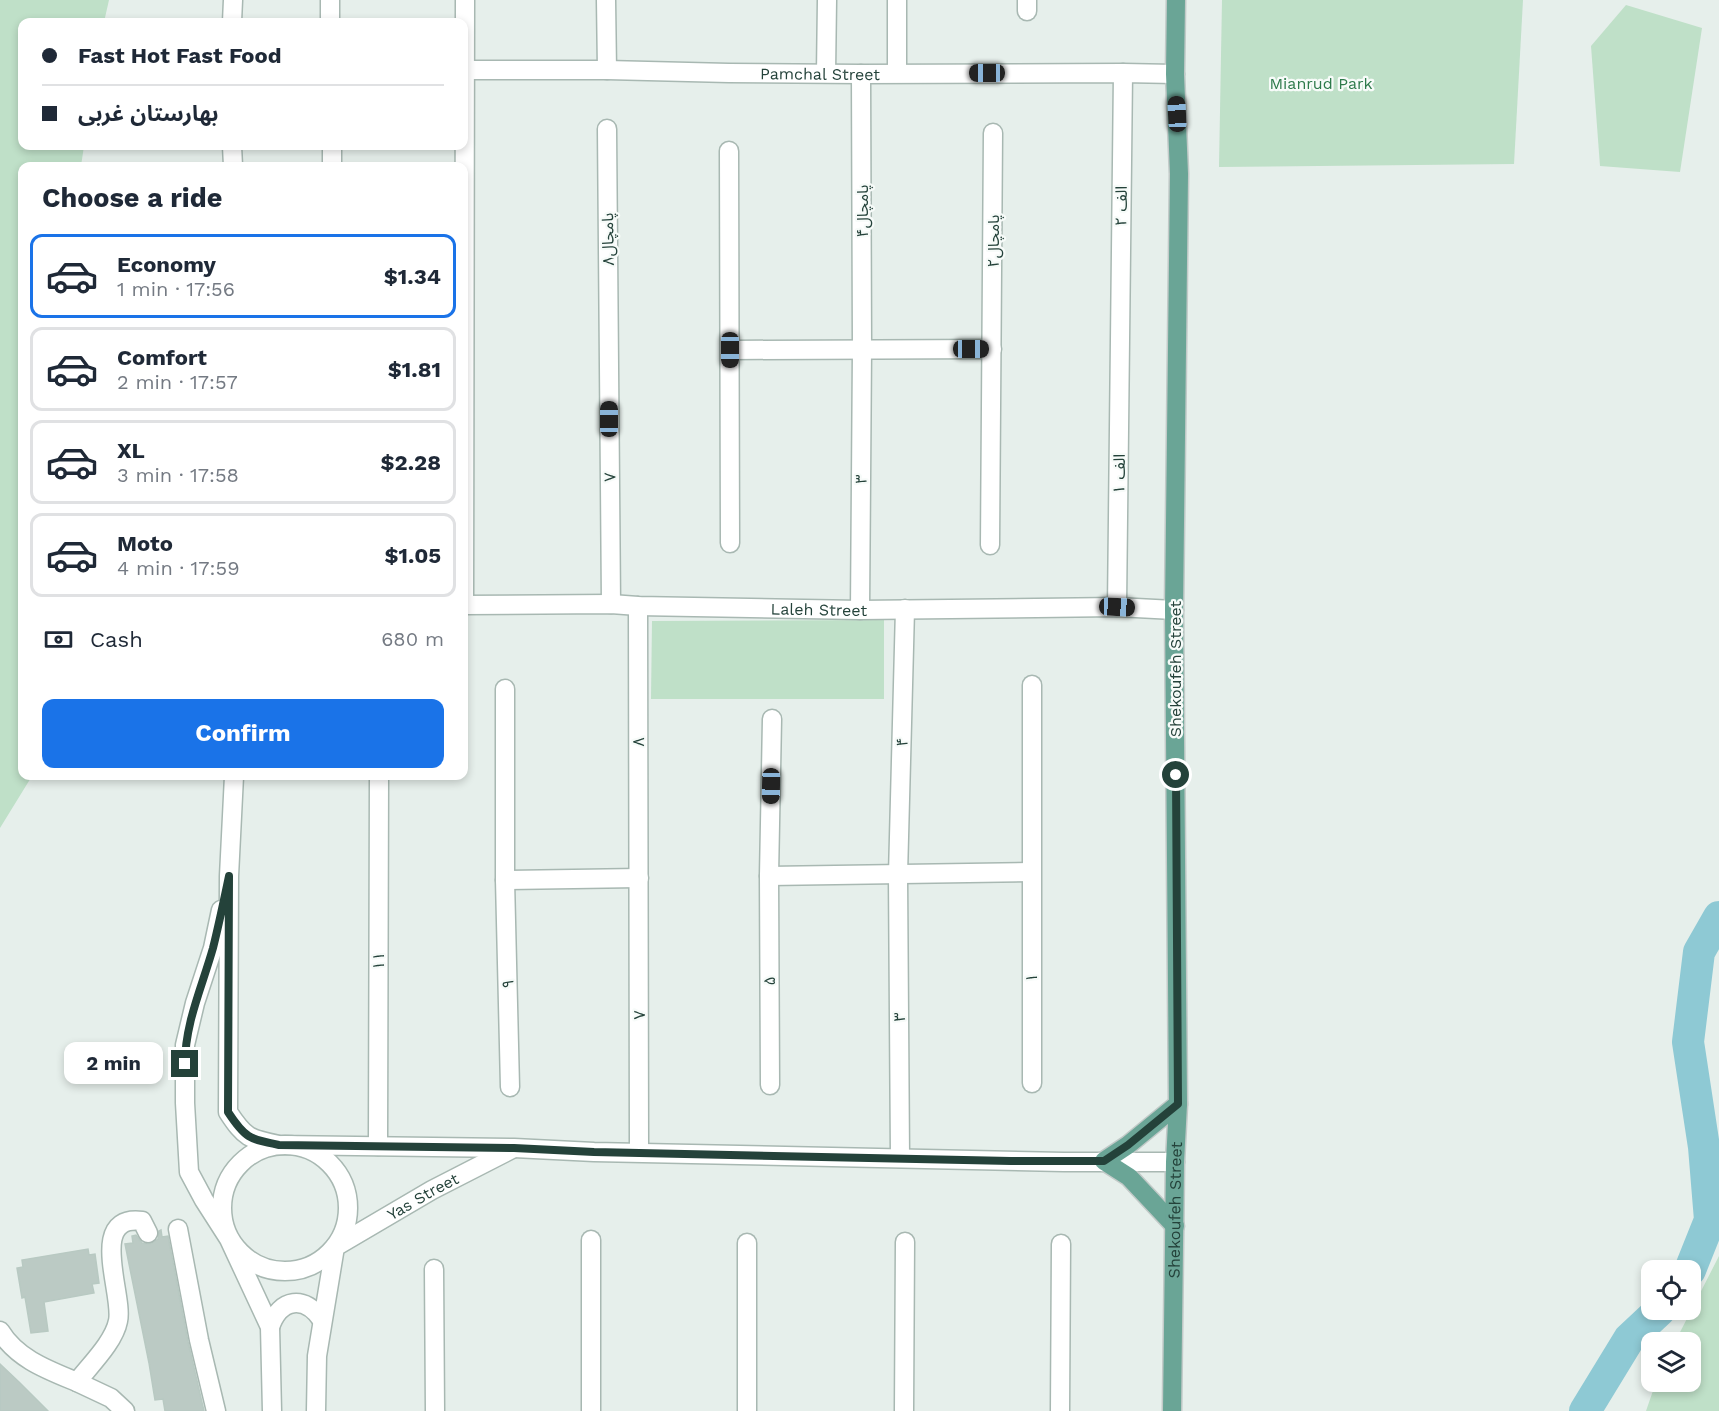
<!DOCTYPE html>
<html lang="en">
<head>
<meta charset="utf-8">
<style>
  :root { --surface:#fff; --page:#f6f6f7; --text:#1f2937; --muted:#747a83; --line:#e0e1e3; --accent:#1a73e8 }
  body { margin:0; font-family:"Work Sans","Noto Sans Arabic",sans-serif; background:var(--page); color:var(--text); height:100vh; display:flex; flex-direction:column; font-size:22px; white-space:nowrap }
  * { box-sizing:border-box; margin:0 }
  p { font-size:20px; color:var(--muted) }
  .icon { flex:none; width:33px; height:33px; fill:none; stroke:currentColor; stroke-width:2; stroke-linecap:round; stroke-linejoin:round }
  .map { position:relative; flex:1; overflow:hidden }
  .sheet { position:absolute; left:18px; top:162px; width:450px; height:618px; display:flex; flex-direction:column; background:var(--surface); border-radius:12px; box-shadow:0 3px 9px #0003 }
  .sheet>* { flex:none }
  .guide { position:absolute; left:18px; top:18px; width:450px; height:132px; border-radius:12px; box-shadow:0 3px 9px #0003; display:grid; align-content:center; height:132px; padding:0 24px; background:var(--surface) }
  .buttons { position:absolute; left:1641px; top:1260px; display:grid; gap:12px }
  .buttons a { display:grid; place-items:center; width:60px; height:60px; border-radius:12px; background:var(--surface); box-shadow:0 3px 9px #0003; font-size:30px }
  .end { position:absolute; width:27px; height:27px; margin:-14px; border:8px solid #24423a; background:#fff; box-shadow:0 0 0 3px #fff }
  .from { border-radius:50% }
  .bubble { position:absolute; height:42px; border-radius:12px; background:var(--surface); box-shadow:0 3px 9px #0003; font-size:20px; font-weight:700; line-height:42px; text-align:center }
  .car { position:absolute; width:18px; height:36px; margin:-18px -9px; border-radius:8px; box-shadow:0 0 4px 2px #0007; background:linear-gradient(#222 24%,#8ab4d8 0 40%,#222 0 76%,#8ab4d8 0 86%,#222 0) }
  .guide b { display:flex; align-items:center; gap:21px; height:57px; font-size:22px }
  .guide b+b { border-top:2px solid var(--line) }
  .guide i { width:15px; height:15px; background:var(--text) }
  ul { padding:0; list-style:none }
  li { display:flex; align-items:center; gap:18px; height:84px; margin:0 12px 9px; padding:0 12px; border:3px solid var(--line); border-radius:12px }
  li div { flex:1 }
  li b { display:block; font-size:22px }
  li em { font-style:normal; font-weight:700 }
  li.selected { border-color:var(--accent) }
  li>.icon { width:54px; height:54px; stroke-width:1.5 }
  h2 { padding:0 24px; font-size:27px; line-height:72px }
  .pay { display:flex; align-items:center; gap:15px; height:66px; padding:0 24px; font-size:22px }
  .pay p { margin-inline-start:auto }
  .primary-button { display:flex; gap:12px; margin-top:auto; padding:12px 24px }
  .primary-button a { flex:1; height:69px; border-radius:12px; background:var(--accent); color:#fff; font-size:24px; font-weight:700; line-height:69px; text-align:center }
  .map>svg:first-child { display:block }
</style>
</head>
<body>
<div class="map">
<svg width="1719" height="1411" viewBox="0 0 1719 1411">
  <rect width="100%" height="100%" fill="#e6efeb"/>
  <!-- green -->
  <g fill="#bfe0c8">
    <polygon points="0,0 109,0 104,22 22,22 22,146 84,146 81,166 22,166 22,776 32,776 0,828"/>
    <polygon points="1222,0 1523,0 1514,164 1219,167"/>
    <polygon points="1626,5 1702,28 1680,172 1600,166 1591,46"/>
    <polygon points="884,620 884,699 651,699 652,621"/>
    <polygon points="1719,1256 1719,1411 1646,1411 1656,1382 1690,1382 1690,1342 1675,1342"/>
  </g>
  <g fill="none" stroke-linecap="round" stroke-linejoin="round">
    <!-- river -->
    <g stroke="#8ec9d4" stroke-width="32">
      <polyline points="1690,1270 1710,1220 1704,1147 1688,1042 1699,952 1719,917"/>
      <polyline points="1585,1411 1629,1339 1660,1310"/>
    </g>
  </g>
  <!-- building -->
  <g fill="#bbcac4" stroke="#b8c9c2" stroke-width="1.5">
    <polygon points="161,1230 162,1237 168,1236 188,1342 204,1411 165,1411 163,1399 155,1400 149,1363 125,1244 133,1243 132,1236 136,1235 142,1243 148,1244 152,1243 158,1239 159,1231"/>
    <polygon points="88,1249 89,1255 95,1254 99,1283 92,1284 94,1293 44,1302 48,1331 31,1333 25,1297 22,1298 17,1268 23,1267 22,1260"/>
    <polygon points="0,1364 19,1382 48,1411 0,1411"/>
  </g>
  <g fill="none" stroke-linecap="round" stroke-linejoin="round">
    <!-- minor casing -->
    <g stroke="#a8b8b2" stroke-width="21">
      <g id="minor">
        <polyline points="330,0 330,22"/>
        <path id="s1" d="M465,0L464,605L611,604L638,606L860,610L1117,607L1174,610"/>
        <polyline points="606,0 607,70"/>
        <polyline points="1027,11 1027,0"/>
        <polyline points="232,22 233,0"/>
        <path id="s2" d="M464,70H607L729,73L861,74L1123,73L1175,74"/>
        <polyline points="826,73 827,0"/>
        <polyline points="897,73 897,0"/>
        <polyline points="607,129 611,604"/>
        <polyline points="232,146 233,166"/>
        <polyline points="332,146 332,166"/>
        <polyline points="729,151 730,543"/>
        <polyline points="730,350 992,349"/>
        <polyline points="990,545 993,133"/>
        <polyline points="638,606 639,1152"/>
        <polyline points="1117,607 1123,73"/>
        <polyline points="860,610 862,349 861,74"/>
        <polyline points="505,689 505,880 510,1087"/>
        <path d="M234,776L229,876L228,1112C245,1138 249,1139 279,1145L514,1148L594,1152L1064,1162H1175"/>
        <polyline points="769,876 1031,872"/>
        <polyline points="505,880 639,878"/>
        <polyline points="221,910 213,948 195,1003 185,1045 185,1103 189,1172 204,1200 229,1239 270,1327 272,1411"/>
        <polyline points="1032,1083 1032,685"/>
        <polyline points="770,1085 769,876 772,719"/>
        <circle cx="285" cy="1208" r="63"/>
        <polyline points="378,1146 379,776"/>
        <polyline points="900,1158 898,875 905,609"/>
        <polyline points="178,1229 199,1340 216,1411"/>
        <polyline points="591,1240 591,1411"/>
        <polyline points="434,1269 435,1411"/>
        <path d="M270,1327C280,1298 305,1295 322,1320"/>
        <path d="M0,1331C17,1359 48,1370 77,1382C90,1365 114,1342 118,1321C124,1295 87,1214 142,1221L148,1233"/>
        <polyline points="77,1382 111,1398 125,1411"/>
        <path id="s3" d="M316,1411L317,1356L335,1247L432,1190L512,1149"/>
        <polyline points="747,1411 747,1243"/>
        <polyline points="904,1411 905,1242"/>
        <polyline points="1060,1411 1061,1244"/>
      </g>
    </g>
    <!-- major casing -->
    <g stroke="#c2cac8" stroke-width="21">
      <g id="major">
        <polyline points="1175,1226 1129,1177 1104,1161 1128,1145 1178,1104"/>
        <path id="s4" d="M1172,1411L1175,1162L1178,1104L1174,610L1179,174L1175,74L1176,0"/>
      </g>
    </g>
    <!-- minor -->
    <use href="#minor" stroke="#fff" stroke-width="18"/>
    <!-- major -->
    <use href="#major" stroke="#6aa596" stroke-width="18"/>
  </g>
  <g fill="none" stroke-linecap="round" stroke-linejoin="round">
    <!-- route -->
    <path stroke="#24423a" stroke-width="8" d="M185,1064C185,1023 202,987 213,948C219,924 224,900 229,876L228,1112C245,1138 249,1139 279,1145L514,1148L594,1152L1011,1161H1104L1128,1145L1178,1104L1176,775"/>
  </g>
  <g text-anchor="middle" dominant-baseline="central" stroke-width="4.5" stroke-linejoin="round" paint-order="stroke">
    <!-- street labels -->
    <g font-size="16" fill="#24423a" stroke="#f7fbf9">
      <text stroke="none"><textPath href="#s2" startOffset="356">Pamchal Street</textPath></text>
      <text transform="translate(1121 206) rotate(-89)">۲ الف</text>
      <text transform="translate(862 211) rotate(-90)">پامچال۴</text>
      <text transform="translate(608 239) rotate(-91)">پامچال۸</text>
      <text transform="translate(993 241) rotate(-90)">پامچال۲</text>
      <text transform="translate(1119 474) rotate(-89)">۱ الف</text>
      <text transform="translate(610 477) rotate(-91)">۷</text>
      <text transform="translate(861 479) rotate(-89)">۳</text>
      <text stroke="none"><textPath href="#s1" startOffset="960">Laleh Street</textPath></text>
      <text transform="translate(1175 669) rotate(-90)">Shekoufeh Street</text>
      <text transform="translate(638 742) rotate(-90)">۸</text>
      <text transform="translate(902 742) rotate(-89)">۴</text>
      <text transform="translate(378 961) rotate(-90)">۱۱</text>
      <text transform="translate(1031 978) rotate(-90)">۱</text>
      <text transform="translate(769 981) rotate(-90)">۵</text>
      <text transform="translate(508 984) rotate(-91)">۹</text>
      <text transform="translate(639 1015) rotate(-90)">۷</text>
      <text transform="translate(899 1017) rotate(-90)">۳</text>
      <text stroke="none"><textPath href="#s3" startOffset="267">Yas Street</textPath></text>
      <text stroke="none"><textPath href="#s4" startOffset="201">Shekoufeh Street</textPath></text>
    </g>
    <!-- park labels -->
    <g font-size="16" fill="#2d7a4b" stroke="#f7fbf9">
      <text x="1321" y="83">Mianrud Park</text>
    </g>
  </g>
</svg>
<div class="buttons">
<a><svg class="icon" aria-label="locate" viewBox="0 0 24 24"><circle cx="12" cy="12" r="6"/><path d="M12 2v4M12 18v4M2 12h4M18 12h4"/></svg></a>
<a><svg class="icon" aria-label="layers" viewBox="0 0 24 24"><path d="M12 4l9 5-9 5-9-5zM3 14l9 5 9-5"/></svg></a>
</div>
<i class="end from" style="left:1176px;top:775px"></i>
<i class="end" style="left:185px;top:1064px"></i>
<div class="bubble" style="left:64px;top:1042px;width:99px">2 min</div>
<i class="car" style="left:987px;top:73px;rotate:270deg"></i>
<i class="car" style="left:1177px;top:114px;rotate:357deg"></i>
<i class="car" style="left:971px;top:349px;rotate:90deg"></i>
<i class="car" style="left:730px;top:350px;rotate:180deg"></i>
<i class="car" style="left:609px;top:419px;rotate:0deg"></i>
<i class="car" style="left:1117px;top:607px;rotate:93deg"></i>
<i class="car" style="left:771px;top:786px;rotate:181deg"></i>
<div class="guide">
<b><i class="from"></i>Fast Hot Fast Food</b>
<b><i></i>بهارستان غربی</b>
</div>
<section class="sheet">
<h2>Choose a ride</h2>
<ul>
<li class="selected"><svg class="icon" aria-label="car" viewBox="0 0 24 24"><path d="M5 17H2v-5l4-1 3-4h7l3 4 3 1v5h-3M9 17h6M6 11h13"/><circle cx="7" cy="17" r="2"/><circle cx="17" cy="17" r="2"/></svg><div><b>Economy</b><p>1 min · 17:56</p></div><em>$1.34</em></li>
<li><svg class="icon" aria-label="car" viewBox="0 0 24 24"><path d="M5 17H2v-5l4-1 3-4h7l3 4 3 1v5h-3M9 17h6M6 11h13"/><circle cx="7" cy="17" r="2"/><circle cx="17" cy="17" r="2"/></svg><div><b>Comfort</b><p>2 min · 17:57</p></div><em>$1.81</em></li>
<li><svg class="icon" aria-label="car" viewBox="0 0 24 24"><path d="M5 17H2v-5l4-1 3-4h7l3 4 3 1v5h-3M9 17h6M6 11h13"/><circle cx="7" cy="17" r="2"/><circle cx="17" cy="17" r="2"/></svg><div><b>XL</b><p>3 min · 17:58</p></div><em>$2.28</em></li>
<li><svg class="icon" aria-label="car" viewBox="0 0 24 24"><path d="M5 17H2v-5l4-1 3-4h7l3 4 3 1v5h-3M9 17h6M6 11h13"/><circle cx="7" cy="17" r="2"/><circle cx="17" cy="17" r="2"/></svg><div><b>Moto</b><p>4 min · 17:59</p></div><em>$1.05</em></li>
</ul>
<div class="pay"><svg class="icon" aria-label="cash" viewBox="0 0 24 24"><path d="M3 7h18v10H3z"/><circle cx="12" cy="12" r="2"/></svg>Cash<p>680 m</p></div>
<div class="primary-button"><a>Confirm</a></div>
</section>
</div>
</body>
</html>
